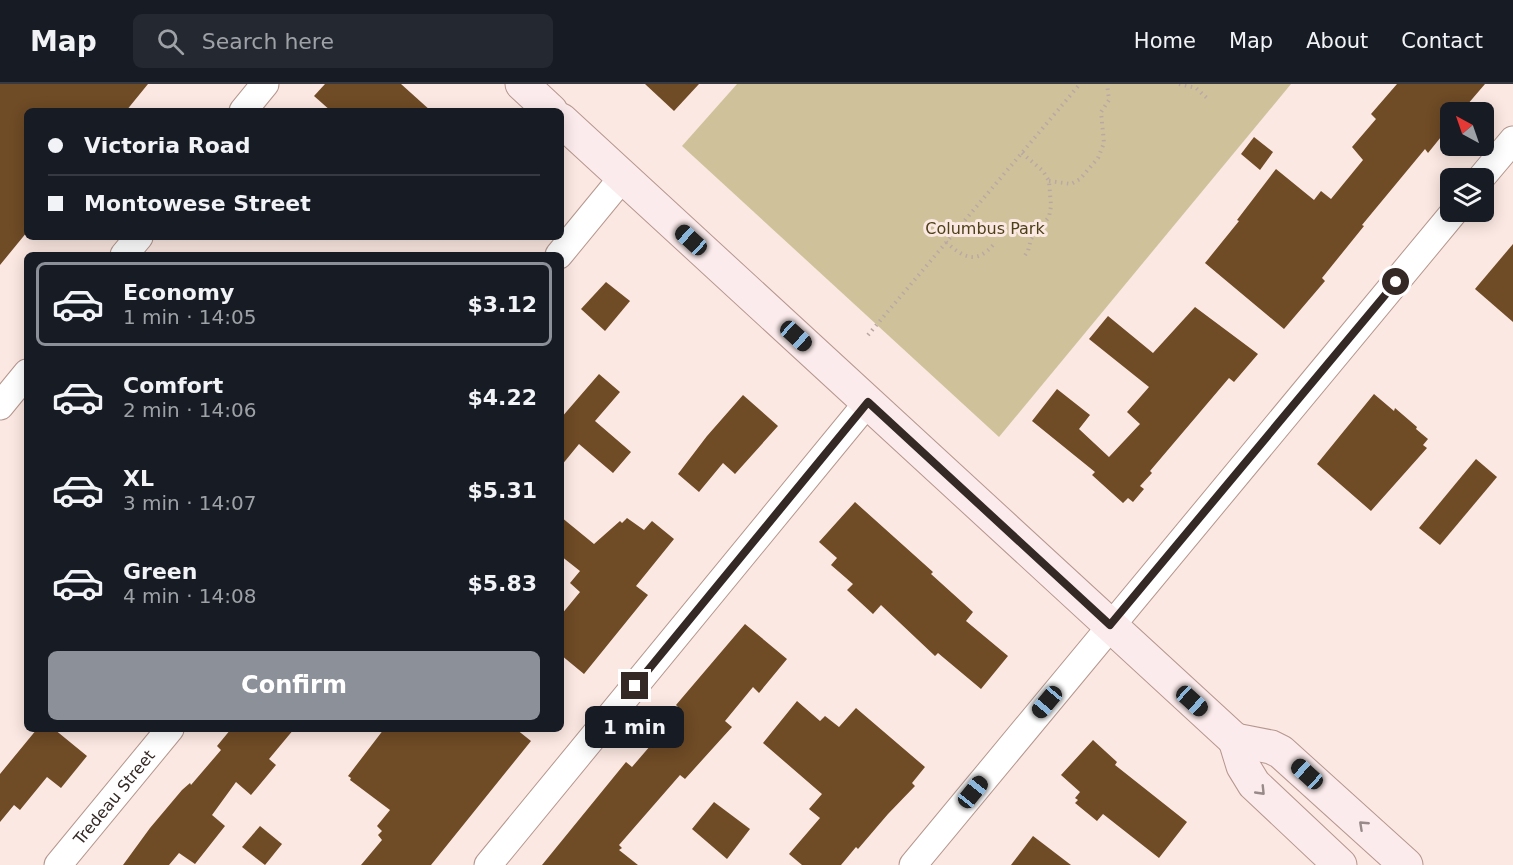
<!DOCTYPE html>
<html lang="en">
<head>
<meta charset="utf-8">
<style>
  :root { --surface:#171b24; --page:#242831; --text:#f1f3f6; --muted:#9ea1a6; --line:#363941; --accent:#8c9099 }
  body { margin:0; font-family:"DejaVu Sans",sans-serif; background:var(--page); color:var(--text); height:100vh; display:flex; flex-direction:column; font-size:22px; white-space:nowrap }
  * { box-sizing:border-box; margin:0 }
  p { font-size:20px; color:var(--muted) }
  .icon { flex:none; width:33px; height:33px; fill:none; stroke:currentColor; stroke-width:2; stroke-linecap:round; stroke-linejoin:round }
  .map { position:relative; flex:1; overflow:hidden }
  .panel { position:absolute; left:24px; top:168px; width:540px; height:480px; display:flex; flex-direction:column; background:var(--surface); border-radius:9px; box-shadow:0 3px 15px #0003 }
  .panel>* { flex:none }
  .banner { position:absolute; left:24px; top:24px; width:540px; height:132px; border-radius:9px; box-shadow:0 3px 15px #0003; display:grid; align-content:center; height:132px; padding:0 24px; background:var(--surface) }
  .needle { width:39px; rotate:320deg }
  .fabs { position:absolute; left:1440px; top:18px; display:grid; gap:12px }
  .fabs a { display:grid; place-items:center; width:54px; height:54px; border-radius:9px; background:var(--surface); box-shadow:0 3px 15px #0003; font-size:30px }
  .end { position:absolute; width:27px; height:27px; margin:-14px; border:8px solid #352925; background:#fff; box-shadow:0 0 0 3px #fff }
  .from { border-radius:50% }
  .bubble { position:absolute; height:42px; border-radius:9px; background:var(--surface); box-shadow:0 3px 15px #0003; font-size:20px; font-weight:800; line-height:42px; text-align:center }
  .car { position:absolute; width:18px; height:36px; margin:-18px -9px; border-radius:8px; box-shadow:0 0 4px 2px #0007; background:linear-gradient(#222 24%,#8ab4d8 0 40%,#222 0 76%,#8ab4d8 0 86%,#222 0) }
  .banner b { display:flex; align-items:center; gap:21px; height:57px; font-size:22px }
  .banner b+b { border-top:2px solid var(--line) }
  .banner i { width:15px; height:15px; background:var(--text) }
  ul { padding:10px 0 0; list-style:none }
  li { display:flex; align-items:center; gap:18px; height:84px; margin:0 12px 9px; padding:0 12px; border:3px solid transparent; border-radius:9px }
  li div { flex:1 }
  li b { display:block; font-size:22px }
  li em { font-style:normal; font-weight:800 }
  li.active { border-color:var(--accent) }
  li>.icon { width:54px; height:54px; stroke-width:1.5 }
  .primary-button { display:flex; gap:12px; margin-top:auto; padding:12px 24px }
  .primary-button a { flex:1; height:69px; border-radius:9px; background:var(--accent); color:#fff; font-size:24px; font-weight:800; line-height:69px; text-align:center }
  header { display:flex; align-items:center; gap:36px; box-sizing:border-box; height:84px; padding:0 30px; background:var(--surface); border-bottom:2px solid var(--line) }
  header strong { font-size:28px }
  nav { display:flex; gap:33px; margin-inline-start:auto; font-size:21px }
  .search { width:420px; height:54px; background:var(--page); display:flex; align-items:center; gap:15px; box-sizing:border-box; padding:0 21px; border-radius:9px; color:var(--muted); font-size:22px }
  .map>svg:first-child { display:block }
</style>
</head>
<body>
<header>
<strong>Map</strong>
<div class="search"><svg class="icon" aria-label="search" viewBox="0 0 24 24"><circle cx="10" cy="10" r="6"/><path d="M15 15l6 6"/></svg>Search here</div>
<nav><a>Home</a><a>Map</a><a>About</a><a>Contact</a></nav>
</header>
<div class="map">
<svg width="1513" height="781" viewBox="0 0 1513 781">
  <rect width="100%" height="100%" fill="#fce8e2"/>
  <!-- green -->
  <polygon fill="#cfc29b" points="737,0 1291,0 999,353 682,62"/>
  <!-- building -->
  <g fill="#6f4b26">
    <polygon points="0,0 148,0 126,27 27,27 27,148 0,181"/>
    <polygon points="325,0 401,0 431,27 331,27 314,12"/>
    <polygon points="645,0 699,0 674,27"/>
    <polygon points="1397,0 1485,0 1461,28 1450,28 1450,41 1445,48 1428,69 1425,65 1362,141 1364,142 1322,194 1325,197 1284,245 1205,179 1239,137 1237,136 1276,85 1314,116 1321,107 1331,115 1363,76 1352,63 1376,35 1371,30"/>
    <polygon points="1254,53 1273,68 1260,86 1241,70"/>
    <polygon points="1513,160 1513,238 1475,205"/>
    <polygon points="606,198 630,217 605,247 581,225"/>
    <polygon points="1195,223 1258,270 1234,298 1229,294 1150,387 1152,389 1140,402 1144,405 1133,418 1128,414 1123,419 1092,391 1095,388 1032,337 1057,305 1090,331 1079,345 1109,373 1140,340 1127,328 1149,303 1089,255 1108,232 1153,269"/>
    <polygon points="599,290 620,308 595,337 631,368 613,389 579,360 561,382 561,334"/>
    <polygon points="1374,310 1394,327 1395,324 1417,343 1416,345 1428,355 1423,361 1427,364 1371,427 1317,380"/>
    <polygon points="743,311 778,342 735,390 723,379 699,408 678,390 707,352"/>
    <polygon points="1476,375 1497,393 1440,461 1419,444"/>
    <polygon points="855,418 933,488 931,490 973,528 966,537 1008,572 981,605 938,569 935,572 881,521 873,530 847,506 853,500 831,481 837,474 819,458"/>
    <polygon points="561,433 594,460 620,437 622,439 627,434 644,446 652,437 674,455 636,502 648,511 584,590 561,571 561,531 580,508 570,499 580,487 561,472"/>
    <polygon points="745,540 787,575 759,609 753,603 725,637 732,643 685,695 680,691 619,761 622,764 619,766 638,781 542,781 626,678 632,683 681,626 676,621"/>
    <polygon points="797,617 820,637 825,632 839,643 856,624 925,683 912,699 915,702 888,730 858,765 856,763 841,781 802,781 789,770 820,734 809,725 822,710 763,659"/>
    <polygon points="37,645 54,645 87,672 61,704 47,693 20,726 14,721 0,738 0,690"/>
    <polygon points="231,645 294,645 269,675 276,681 251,711 236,698 212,731 225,742 195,780 179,769 169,781 123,781 150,744 182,706 190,699 191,701 221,666 217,662"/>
    <polygon points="384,645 516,645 531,657 431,781 361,781 382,756 378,751 382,747 377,742 390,726 350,696 351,694 348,692"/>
    <polygon points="1093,656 1117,678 1115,681 1187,738 1159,774 1103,730 1097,737 1075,719 1078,716 1075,714 1080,708 1061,691"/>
    <polygon points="714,718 750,745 727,775 692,745"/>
    <polygon points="260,742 282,760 265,781 242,763"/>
    <polygon points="1033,752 1071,781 1011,781"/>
  </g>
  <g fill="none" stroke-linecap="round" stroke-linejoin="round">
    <!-- minor casing -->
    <g stroke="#b5978e" stroke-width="29">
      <g id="minor">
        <polyline points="243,27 265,0"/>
        <polyline points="1481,94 1513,56"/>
        <polyline points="124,171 139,153"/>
        <polyline points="559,171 623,93"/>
        <polyline points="0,322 27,289"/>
        <path id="s1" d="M58,781L170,645"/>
        <polyline points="488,781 868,318"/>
        <polyline points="913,781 1454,128"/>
      </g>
    </g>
    <!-- secondary casing -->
    <g stroke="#b5978e" stroke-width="35">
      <g id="secondary">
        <polyline points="522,0 551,27"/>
        <polyline points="561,36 1235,656"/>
        <polyline points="1235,656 1271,663 1281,668 1406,781"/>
        <polyline points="1235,656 1243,682 1254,700 1340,781"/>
      </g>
    </g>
    <!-- path -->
    <g stroke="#baa9a3" stroke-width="4" stroke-dasharray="1.5 4.5" stroke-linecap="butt">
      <polyline points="1179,0 1196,4 1208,15"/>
      <polyline points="1022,69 1043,87 1049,97 1051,122 1049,133 1031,155 1028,167 1023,174"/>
      <polyline points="1049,97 1071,100 1080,95 1098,74 1104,59 1101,28 1109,16 1107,0"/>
      <path d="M946,158C964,174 976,181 994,160"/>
      <polyline points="868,251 1080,0"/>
    </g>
    <!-- minor -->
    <use href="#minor" stroke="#fff" stroke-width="27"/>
    <!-- secondary -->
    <use href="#secondary" stroke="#fcebec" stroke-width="33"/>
  </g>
  <!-- one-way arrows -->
  <defs><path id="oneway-chevron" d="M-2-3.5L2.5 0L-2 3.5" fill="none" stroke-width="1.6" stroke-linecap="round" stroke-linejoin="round" transform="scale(1.5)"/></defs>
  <g stroke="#988a88">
    <use href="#oneway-chevron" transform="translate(1261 707) rotate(46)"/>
    <use href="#oneway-chevron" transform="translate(1363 741) rotate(-137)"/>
  </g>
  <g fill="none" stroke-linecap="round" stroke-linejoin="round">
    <!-- route -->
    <polyline stroke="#352925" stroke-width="8" points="635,602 868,318 1110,541 1396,198"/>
  </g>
  <g text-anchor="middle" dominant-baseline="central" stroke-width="6" stroke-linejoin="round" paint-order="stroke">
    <!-- park labels -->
    <g font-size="16" fill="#4d3f16" stroke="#fce8e2">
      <text x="985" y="144">Columbus Park</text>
    </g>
    <!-- street labels -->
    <g font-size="16" fill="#352925" stroke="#fce8e2">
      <text stroke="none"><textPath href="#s1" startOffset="88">Tredeau Street</textPath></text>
    </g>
  </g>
</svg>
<div class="fabs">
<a><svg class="needle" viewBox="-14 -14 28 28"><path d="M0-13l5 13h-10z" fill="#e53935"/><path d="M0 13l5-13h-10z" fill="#9ea1a6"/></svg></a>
<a><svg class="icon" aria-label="layers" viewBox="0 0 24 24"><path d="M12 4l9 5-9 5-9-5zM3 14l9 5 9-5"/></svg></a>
</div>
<i class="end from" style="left:1396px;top:198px"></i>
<i class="end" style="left:635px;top:602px"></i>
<div class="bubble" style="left:585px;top:622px;width:99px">1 min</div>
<i class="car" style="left:691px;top:156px;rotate:312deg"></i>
<i class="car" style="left:796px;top:252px;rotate:132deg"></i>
<i class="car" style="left:1192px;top:617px;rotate:132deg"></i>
<i class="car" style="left:1047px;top:618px;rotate:220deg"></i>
<i class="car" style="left:1307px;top:690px;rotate:312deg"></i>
<i class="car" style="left:973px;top:708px;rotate:39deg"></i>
<div class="banner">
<b><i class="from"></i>Victoria Road</b>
<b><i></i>Montowese Street</b>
</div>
<section class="panel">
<ul>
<li class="active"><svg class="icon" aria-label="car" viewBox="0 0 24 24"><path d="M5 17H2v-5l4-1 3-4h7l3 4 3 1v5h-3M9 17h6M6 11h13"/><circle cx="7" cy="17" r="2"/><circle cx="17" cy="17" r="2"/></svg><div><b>Economy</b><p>1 min · 14:05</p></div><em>$3.12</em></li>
<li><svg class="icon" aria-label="car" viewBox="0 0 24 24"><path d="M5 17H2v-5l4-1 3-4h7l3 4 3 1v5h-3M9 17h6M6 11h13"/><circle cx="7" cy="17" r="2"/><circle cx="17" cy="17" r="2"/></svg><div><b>Comfort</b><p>2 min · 14:06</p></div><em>$4.22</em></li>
<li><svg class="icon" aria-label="car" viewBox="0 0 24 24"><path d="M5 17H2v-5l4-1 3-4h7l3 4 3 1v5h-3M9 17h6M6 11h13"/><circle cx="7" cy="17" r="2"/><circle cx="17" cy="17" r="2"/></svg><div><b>XL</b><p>3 min · 14:07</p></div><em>$5.31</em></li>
<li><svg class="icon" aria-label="car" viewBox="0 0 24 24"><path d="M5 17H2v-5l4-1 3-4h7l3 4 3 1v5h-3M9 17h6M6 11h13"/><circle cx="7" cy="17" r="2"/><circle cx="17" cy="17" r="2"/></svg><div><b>Green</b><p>4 min · 14:08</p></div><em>$5.83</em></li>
</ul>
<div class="primary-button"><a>Confirm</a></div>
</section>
</div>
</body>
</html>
